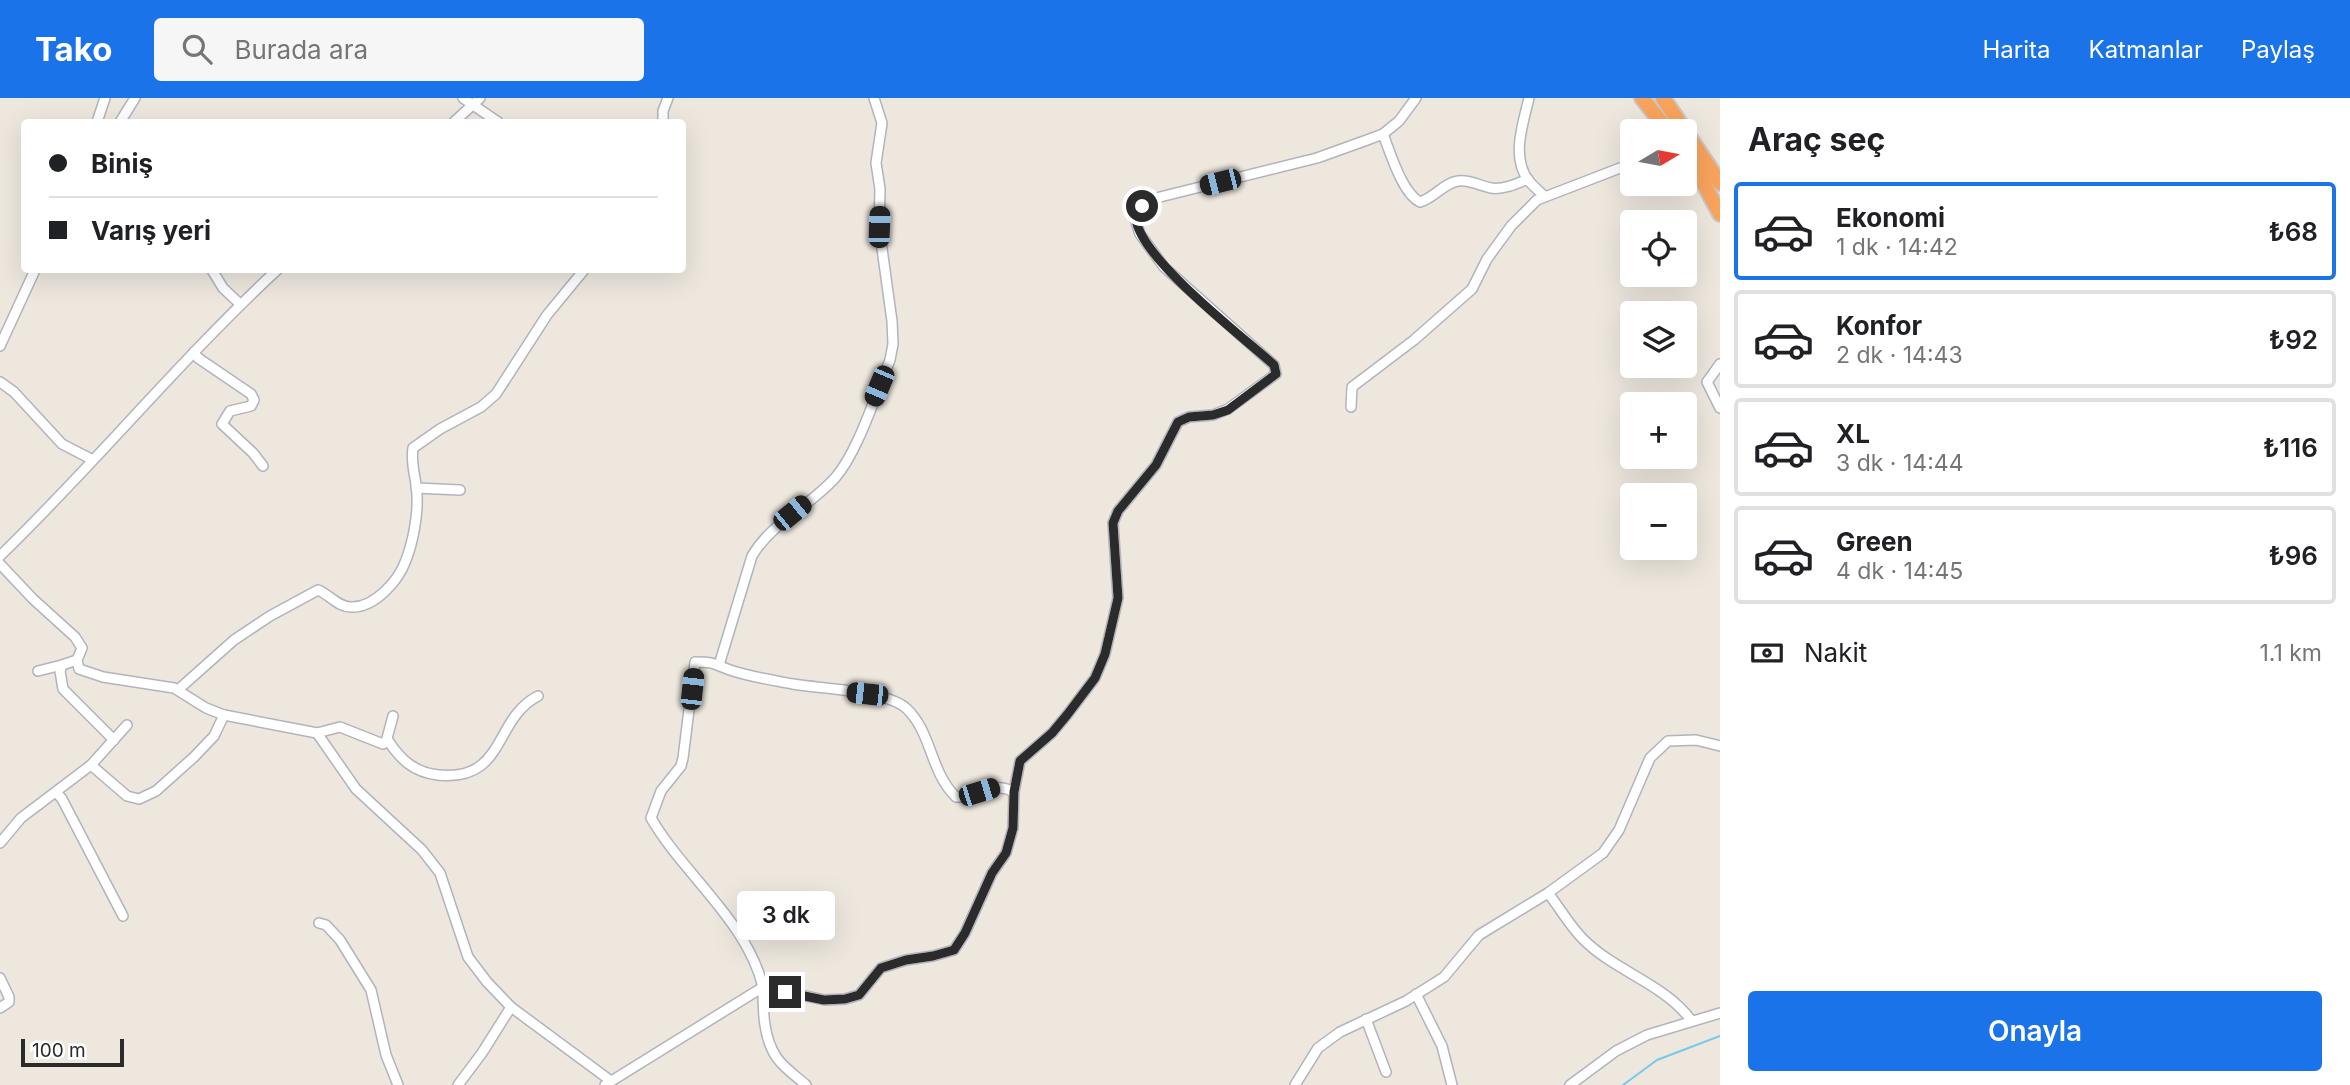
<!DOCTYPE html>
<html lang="tr">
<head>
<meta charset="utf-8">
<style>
  :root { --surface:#fff; --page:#f6f6f6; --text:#202124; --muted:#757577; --line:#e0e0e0; --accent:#1a73e8 }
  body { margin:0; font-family:Inter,sans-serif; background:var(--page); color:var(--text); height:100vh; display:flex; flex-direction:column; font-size:26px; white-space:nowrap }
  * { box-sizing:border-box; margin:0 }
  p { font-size:23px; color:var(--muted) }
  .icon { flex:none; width:38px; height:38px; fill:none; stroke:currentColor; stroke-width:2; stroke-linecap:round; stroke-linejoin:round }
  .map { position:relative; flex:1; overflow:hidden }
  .sheet { display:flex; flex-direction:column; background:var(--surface); width:630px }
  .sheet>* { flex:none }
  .banner { position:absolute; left:21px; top:21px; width:665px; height:154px; border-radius:7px; box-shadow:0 7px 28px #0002; display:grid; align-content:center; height:154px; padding:0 28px; background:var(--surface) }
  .needle { width:46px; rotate:80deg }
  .controls { position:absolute; left:1620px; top:21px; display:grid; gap:14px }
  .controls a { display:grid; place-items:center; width:77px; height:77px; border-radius:7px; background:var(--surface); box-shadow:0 7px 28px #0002; font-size:35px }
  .scale { position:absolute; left:21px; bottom:18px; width:103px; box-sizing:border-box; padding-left:7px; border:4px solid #2b2b2b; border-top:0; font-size:19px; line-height:24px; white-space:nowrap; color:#2b2b2b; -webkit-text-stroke:5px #fff; paint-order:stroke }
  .end { position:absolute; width:32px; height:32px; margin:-16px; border:9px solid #2b2b2b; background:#fff; box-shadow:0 0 0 4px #fff }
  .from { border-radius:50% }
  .bubble { position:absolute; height:49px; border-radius:7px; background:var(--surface); box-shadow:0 7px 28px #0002; font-size:23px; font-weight:600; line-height:49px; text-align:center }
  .car { position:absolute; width:21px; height:42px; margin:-21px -10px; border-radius:9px; box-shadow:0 0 5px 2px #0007; background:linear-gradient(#222 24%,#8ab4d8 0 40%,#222 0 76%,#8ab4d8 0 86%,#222 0) }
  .banner b { display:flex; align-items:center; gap:24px; height:66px; font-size:26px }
  .banner b+b { border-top:2px solid var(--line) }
  .banner i { width:18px; height:18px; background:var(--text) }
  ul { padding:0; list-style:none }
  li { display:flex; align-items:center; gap:21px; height:98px; margin:0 14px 10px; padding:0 14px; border:4px solid var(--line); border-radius:7px }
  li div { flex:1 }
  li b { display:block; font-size:26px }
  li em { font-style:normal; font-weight:600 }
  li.on { border-color:var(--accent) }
  li>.icon { width:63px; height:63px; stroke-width:1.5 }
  h2 { padding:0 28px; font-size:32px; line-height:84px }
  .pay { display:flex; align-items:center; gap:18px; height:77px; padding:0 28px; font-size:26px }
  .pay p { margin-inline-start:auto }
  .primary-button { display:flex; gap:14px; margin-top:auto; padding:14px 28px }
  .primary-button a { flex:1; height:80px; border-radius:7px; background:var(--accent); color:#fff; font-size:28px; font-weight:600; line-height:80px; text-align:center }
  header { display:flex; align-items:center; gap:42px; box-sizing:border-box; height:98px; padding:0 35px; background:var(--accent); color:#fff }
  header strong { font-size:33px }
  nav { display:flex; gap:38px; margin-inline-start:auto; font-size:24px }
  .search { width:490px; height:63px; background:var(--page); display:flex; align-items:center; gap:18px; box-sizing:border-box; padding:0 24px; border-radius:7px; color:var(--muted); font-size:26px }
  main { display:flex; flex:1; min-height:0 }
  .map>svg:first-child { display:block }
</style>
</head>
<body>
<header>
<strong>Tako</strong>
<div class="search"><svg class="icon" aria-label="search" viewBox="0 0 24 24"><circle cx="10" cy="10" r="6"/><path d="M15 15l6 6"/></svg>Burada ara</div>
<nav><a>Harita</a><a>Katmanlar</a><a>Paylaş</a></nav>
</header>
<main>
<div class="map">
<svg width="1720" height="987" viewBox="0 0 1720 987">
  <rect width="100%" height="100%" fill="#ede7de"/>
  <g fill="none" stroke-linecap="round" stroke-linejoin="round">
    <!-- stream -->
    <polyline stroke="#75c9eb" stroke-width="2" points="1623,987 1657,962 1720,938"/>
    <!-- minor casing -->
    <g stroke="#b1b4be" stroke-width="12">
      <g id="minor">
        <polyline points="463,0 498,24"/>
        <path d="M1529,0C1523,26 1511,58 1528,82C1533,88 1539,93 1544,98"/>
        <polyline points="97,24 105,0"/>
        <polyline points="120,24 135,0"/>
        <polyline points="454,24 480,0"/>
        <polyline points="663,24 663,13 668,0"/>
        <path d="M1383,36C1390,54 1402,95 1420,104C1434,100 1444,85 1458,83C1469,81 1480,88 1491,90C1503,92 1516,86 1528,81"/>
        <polyline points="212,172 223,190 240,206"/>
        <polyline points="0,248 35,172"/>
        <polyline points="194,254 198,260 251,296 254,302 251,308 230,313 222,326 253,355 263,368"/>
        <polyline points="1720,266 1707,284 1720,310"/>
        <polyline points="0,284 14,294 62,346 93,362"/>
        <polyline points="1351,309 1352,289 1414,242 1472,191 1487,161 1511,128 1537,102 1633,65"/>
        <polyline points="416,390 460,392"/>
        <path d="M0,458C96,365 180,262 277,172"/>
        <polyline points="0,466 33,501 75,539 82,550 77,562 79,571 103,579 174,590 206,610 224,617 317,635 340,629 383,646 386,644 393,618"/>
        <polyline points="77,562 62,567 60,573 63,591 114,642"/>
        <path d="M719,567L752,458C772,424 809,409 835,380C858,354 876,295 890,262L893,246L892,223L879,129L880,91L876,65L882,25L874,0"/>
        <polyline points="38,573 62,567"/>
        <path d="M179,591L234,542L270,518L318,492C330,497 338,509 351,509C375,510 399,482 406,462C413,444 418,417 417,398C417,381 410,367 413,350L440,331L481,309L496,296L547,217L584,172"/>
        <polyline points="317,635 356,691 422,752 440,775 468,859 487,884 511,909 611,983"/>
        <path d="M387,641C400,661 413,674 438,677C506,684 493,621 538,598"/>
        <polyline points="91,667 127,627"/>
        <polyline points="56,694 62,701 123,818"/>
        <polyline points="0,745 21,720 91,667 127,698 139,701 156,693 194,659 214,638 224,617"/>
        <path d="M1548,795C1560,810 1571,830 1585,843C1617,874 1664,886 1691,922"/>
        <polyline points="319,825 326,827 340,842 371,892 386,957 398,987"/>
        <polyline points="0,880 9,899 9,904 0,910"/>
        <polyline points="1416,896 1442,948 1452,987"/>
        <polyline points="1366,921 1386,974"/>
        <polyline points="458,987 482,955 511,909"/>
        <path d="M605,987L763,889C747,823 684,777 651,720L661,693L681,668L683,660L695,564C715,564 713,566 730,572C750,579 773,582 793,586C821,591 887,592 907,611C932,635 930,674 956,699C978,700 992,682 1014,694"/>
        <path d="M806,987C797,979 784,970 777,960C763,940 763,912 763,889L825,902L845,901L859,897L881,870L906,862L933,858L954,852L965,835L992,775L1006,755L1013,730L1014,694L1020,663L1052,635L1067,617L1095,580L1105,556L1118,500L1113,425L1118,413L1156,367L1178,324L1189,319L1213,317L1228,311L1276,276L1274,267L1164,169L1140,136L1135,121L1136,116L1142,108L1160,99L1317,60L1367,42L1383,36L1399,23L1416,0"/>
        <polyline points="1295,987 1318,950 1340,934 1406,903 1444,879 1479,837 1548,795 1603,755 1619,732 1650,660 1668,643 1696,642 1720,648"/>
        <polyline points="1570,987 1616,953 1647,937 1720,915"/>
      </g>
    </g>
    <!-- highway casing -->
    <g stroke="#c8c8c8" stroke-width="18">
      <g id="highway">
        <polyline points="1642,0 1668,33"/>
        <polyline points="1663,0 1720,85"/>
        <polyline points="1685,57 1697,73 1720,116"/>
      </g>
    </g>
    <!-- minor -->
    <use href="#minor" stroke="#fff" stroke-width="9"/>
    <!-- highway -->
    <use href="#highway" stroke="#f9a45d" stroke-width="14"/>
  </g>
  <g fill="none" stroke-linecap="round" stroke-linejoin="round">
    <!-- route -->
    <path stroke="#2b2b2b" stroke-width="9" d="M785,894L824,902L845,901L859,897L881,870L906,862L933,858L954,852L965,835L992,775L1006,755L1013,730L1014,694L1020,663L1052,635L1067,617L1095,580L1105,556L1118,500L1113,425L1118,413L1156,367L1178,324L1189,319L1213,317L1228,312L1276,276L1274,267C1242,238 1143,163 1136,122C1135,116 1138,113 1142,108"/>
  </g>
</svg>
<div class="controls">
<a><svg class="needle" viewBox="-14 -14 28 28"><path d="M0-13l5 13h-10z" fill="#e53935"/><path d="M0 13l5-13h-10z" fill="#757577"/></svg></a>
<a><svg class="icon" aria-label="locate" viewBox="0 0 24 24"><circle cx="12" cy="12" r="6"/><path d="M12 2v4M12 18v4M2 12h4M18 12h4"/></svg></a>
<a><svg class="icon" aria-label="layers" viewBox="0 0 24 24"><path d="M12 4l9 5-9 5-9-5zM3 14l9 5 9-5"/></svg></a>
<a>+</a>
<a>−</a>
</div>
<div class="scale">100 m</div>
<i class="end from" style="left:1142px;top:108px"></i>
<i class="end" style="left:785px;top:894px"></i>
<div class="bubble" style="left:737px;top:793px;width:98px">3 dk</div>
<i class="car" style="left:1220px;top:84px;rotate:256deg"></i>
<i class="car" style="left:879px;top:129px;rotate:2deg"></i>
<i class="car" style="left:879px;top:288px;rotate:203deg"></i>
<i class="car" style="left:792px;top:415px;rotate:51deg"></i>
<i class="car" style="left:692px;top:591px;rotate:6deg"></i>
<i class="car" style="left:867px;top:596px;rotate:276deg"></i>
<i class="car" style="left:979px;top:694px;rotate:73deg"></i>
<div class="banner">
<b><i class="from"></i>Biniş</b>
<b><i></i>Varış yeri</b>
</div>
</div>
<section class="sheet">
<h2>Araç seç</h2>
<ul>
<li class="on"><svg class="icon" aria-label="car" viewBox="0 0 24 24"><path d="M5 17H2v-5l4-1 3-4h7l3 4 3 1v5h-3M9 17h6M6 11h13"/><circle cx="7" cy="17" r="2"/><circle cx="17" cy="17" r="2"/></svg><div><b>Ekonomi</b><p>1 dk · 14:42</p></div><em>₺68</em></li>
<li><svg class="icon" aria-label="car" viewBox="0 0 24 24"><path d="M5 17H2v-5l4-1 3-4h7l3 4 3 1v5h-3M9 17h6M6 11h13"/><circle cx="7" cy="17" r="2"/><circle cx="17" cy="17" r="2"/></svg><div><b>Konfor</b><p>2 dk · 14:43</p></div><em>₺92</em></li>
<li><svg class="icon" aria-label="car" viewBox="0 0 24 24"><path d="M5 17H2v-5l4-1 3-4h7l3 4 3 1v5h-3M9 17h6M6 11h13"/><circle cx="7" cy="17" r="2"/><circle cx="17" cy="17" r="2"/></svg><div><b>XL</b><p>3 dk · 14:44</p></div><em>₺116</em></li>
<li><svg class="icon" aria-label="car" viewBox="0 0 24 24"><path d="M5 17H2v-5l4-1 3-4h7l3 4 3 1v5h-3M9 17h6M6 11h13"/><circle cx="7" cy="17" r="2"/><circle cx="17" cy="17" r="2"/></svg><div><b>Green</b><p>4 dk · 14:45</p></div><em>₺96</em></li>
</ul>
<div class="pay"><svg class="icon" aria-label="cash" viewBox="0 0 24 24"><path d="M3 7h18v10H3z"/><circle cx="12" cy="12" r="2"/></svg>Nakit<p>1.1 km</p></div>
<div class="primary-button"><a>Onayla</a></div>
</section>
</main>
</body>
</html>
